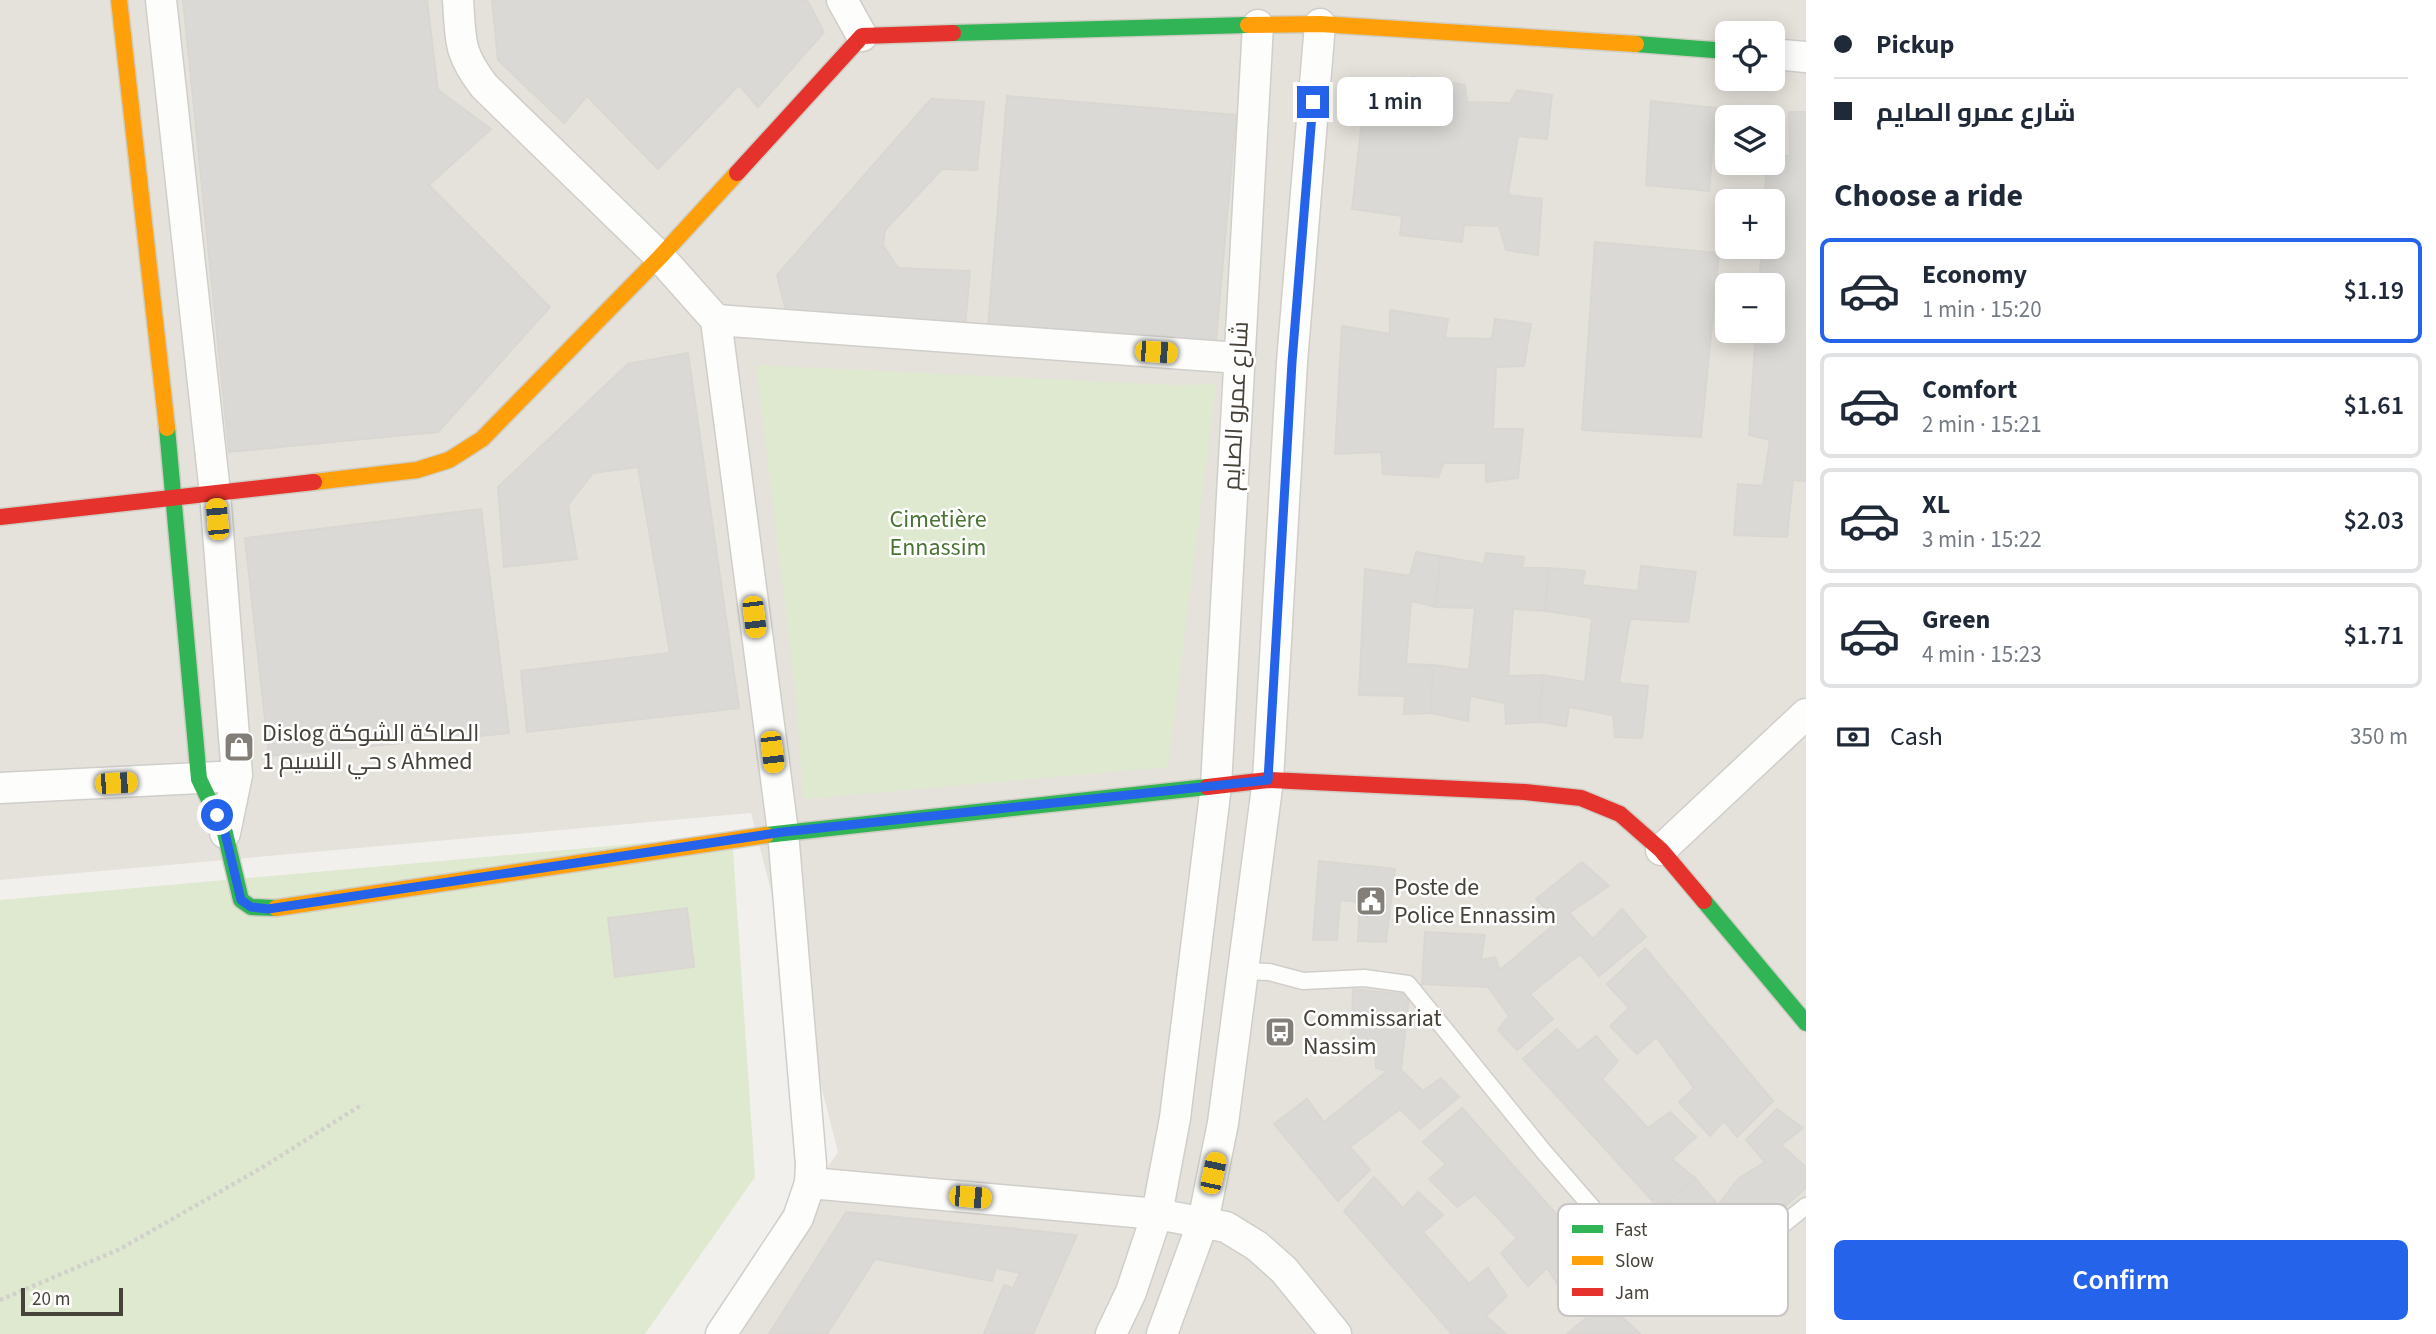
<!DOCTYPE html>
<html lang="en">
<head>
<meta charset="utf-8">
<style>
  :root { --surface:#fff; --page:#f2f2f3; --text:#1f2937; --muted:#747a83; --line:#e0e1e3; --accent:#2563eb }
  body { margin:0; font-family:"Source Sans 3",Cairo,sans-serif; background:var(--page); color:var(--text); height:100vh; display:flex; flex-direction:column; font-size:26px; white-space:nowrap }
  * { box-sizing:border-box; margin:0 }
  p { font-size:23px; color:var(--muted) }
  .icon { flex:none; width:38px; height:38px; fill:none; stroke:currentColor; stroke-width:2; stroke-linecap:round; stroke-linejoin:round }
  .map { position:relative; flex:1; overflow:hidden }
  .details { display:flex; flex-direction:column; background:var(--surface); width:630px }
  .details>* { flex:none }
  .hud { display:grid; align-content:center; height:154px; padding:0 28px; background:var(--surface) }
  .buttons { position:absolute; left:1715px; top:21px; display:grid; gap:14px }
  .buttons a { display:grid; place-items:center; width:70px; height:70px; border-radius:10px; background:var(--surface); box-shadow:0 4px 18px #0003; font-size:35px }
  .scale { position:absolute; left:21px; bottom:18px; width:102px; box-sizing:border-box; padding-left:7px; border:4px solid #474239; border-top:0; font-size:19px; line-height:24px; white-space:nowrap; color:#474239; -webkit-text-stroke:5px #fff; paint-order:stroke }
  .end { position:absolute; width:32px; height:32px; margin:-16px; border:9px solid #2563eb; background:#fff; box-shadow:0 0 0 4px #fff }
  .from { border-radius:50% }
  .bubble { position:absolute; height:49px; border-radius:10px; background:var(--surface); box-shadow:0 4px 18px #0003; font-size:23px; font-weight:600; line-height:49px; text-align:center }
  .car { position:absolute; width:21px; height:42px; margin:-21px -10px; border-radius:9px; box-shadow:0 0 5px 2px #0007; background:linear-gradient(#f5c518 24%,#345 0 40%,#f5c518 0 76%,#345 0 86%,#f5c518 0) }
  .hud b { display:flex; align-items:center; gap:24px; height:66px; font-size:26px }
  .hud b+b { border-top:2px solid var(--line) }
  .hud i { width:18px; height:18px; background:var(--text) }
  ul { padding:0; list-style:none }
  li { display:flex; align-items:center; gap:21px; height:105px; margin:0 14px 10px; padding:0 14px; border:4px solid var(--line); border-radius:10px }
  li div { flex:1 }
  li b { display:block; font-size:26px }
  li em { font-style:normal; font-weight:600 }
  li.selected { border-color:var(--accent) }
  li>.icon { width:63px; height:63px; stroke-width:1.5 }
  h2 { padding:0 28px; font-size:32px; line-height:84px }
  .pay { display:flex; align-items:center; gap:18px; height:77px; padding:0 28px; font-size:26px }
  .pay p { margin-inline-start:auto }
  .button { display:flex; gap:14px; margin-top:auto; padding:14px 28px }
  .button a { flex:1; height:80px; border-radius:10px; background:var(--accent); color:#fff; font-size:28px; font-weight:600; line-height:80px; text-align:center }
  main { display:flex; flex:1; min-height:0 }
  .map>svg:first-child { display:block }
</style>
</head>
<body>
<main>
<div class="map">
<svg width="1806" height="1334" viewBox="0 0 1806 1334">
  <rect width="100%" height="100%" fill="#f2f0ed"/>
  <!-- residential -->
  <path fill="#e5e2db" fill-rule="evenodd" d="M0,0H1806V1334H710L838,1152L751,813L0,880ZM1727,33H1773V79H1727ZM1727,117H1773V163H1727ZM1727,201H1773V247H1727ZM1727,285H1773V331H1727Z"/>
  <!-- green -->
  <g fill="#dfe9d0">
    <polygon points="756,365 1176,385 1216,384 1168,767 803,799 796,698"/>
    <polygon points="732,835 755,1177 645,1334 0,1334 0,900"/>
  </g>
  <!-- building -->
  <g fill="#dbd9d5" stroke="#dad7d3" stroke-width="2">
    <polygon points="183,0 427,0 438,90 491,129 429,185 550,307 438,432 229,452"/>
    <polygon points="492,0 807,0 824,32 758,107 739,85 658,169 587,96 564,123 498,60"/>
    <polygon points="1412,77 1465,85 1467,102 1510,103 1517,90 1552,95 1547,139 1518,136 1508,195 1542,199 1538,255 1506,250 1499,226 1464,225 1462,242 1400,235 1402,216 1352,209 1365,94 1409,98"/>
    <polygon points="1007,96 1236,115 1215,352 988,327"/>
    <polygon points="931,99 984,102 977,170 942,169 885,230 883,245 898,268 970,271 965,327 787,315 777,275"/>
    <polygon points="1651,101 1716,108 1709,191 1646,185"/>
    <polygon points="1789,112 1806,112 1806,481 1793,480 1787,537 1734,535 1738,484 1763,486 1770,440 1749,435 1756,331 1773,331 1773,285 1759,285 1762,247 1773,247 1773,201 1764,201 1767,163 1773,163 1773,155 1790,156"/>
    <polygon points="1595,242 1719,253 1701,437 1582,430"/>
    <polygon points="1390,310 1448,319 1445,338 1492,339 1495,319 1531,324 1524,366 1496,367 1493,429 1523,429 1518,478 1486,482 1486,463 1444,463 1438,477 1383,474 1381,452 1335,454 1342,326 1390,334"/>
    <polygon points="688,353 739,708 527,732 521,671 670,653 638,467 593,473 568,505 577,559 504,567 498,487 628,364"/>
    <polygon points="481,509 509,733 269,756 245,538"/>
    <polygon points="1416,552 1440,556 1436,607 1411,601 1406,664 1433,665 1431,713 1404,714 1405,696 1359,695 1365,569 1410,576"/>
    <polygon points="1486,553 1524,557 1522,568 1549,568 1545,611 1513,609 1508,676 1543,675 1539,722 1506,724 1505,703 1470,696 1468,721 1431,713 1433,665 1469,670 1475,608 1436,607 1440,556 1484,564"/>
    <polygon points="1641,566 1696,572 1688,622 1630,619 1619,683 1648,686 1642,738 1615,737 1613,715 1569,707 1566,726 1539,722 1543,675 1585,682 1592,618 1545,611 1549,568 1585,571 1582,585 1638,591"/>
    <polygon points="1319,861 1395,869 1386,942 1358,941 1360,902 1340,900 1337,940 1313,940"/>
    <polygon points="1582,862 1609,886 1569,913 1593,939 1622,909 1646,937 1599,976 1580,954 1530,994 1553,1019 1517,1050 1498,1030 1509,1016 1488,987 1422,984 1425,932 1485,935 1481,960 1495,957 1500,970 1558,921 1536,899"/>
    <polygon points="687,908 694,967 615,977 608,918"/>
    <polygon points="1645,948 1773,1101 1737,1137 1724,1121 1710,1136 1679,1102 1694,1088 1656,1037 1637,1054 1610,1026 1629,1008 1607,984"/>
    <polygon points="1353,989 1409,995 1401,1070 1423,1091 1441,1078 1459,1097 1420,1129 1400,1109 1350,1147 1370,1170 1338,1201 1274,1124 1307,1099 1324,1122 1387,1071 1376,1068 1375,1052 1351,1055"/>
    <polygon points="1557,1029 1578,1051 1596,1036 1618,1061 1602,1079 1648,1128 1670,1112 1696,1137 1672,1159 1695,1178 1659,1208 1523,1059"/>
    <polygon points="1462,1108 1600,1263 1562,1291 1547,1268 1528,1286 1501,1253 1517,1238 1475,1194 1457,1207 1429,1179 1446,1164 1423,1142"/>
    <polygon points="1777,1109 1803,1128 1781,1145 1806,1167 1806,1188 1726,1256 1702,1226 1686,1243 1659,1208 1695,1178 1718,1205 1738,1179 1765,1162 1746,1140"/>
    <polygon points="1374,1177 1403,1208 1418,1192 1443,1215 1423,1232 1469,1284 1488,1268 1507,1296 1486,1316 1506,1334 1452,1334 1344,1211"/>
    <polygon points="846,1212 1077,1235 1033,1334 984,1334 1004,1285 1013,1288 1020,1273 996,1268 992,1281 875,1259 827,1334 769,1334"/>
    <polygon points="1604,1270 1625,1287 1608,1304 1640,1334 1567,1334 1590,1315 1567,1299"/>
  </g>
  <g fill="none" stroke-linecap="round" stroke-linejoin="round">
    <!-- lane casing -->
    <g stroke="#d0ceca" stroke-width="19">
      <polyline id="lane" points="1243,971 1269,972 1303,981 1364,978 1408,984 1544,1152 1623,1243 1641,1268 1665,1284 1682,1288 1703,1285 1719,1278 1739,1265 1766,1238 1806,1206"/>
    </g>
    <!-- street casing -->
    <g stroke="#d0ceca" stroke-width="33">
      <g id="street">
        <polyline points="161,0 215,493 237,775 225,833"/>
        <path d="M458,0C461,41 458,52 484,86L660,257L716,320L783,832L811,1164L810,1183L798,1218L721,1334"/>
        <polyline points="842,0 862,36"/>
        <polyline points="1773,54 1806,57"/>
        <polyline points="716,320 1239,358"/>
        <polyline points="0,788 219,777"/>
        <polyline points="1661,850 1806,714"/>
        <polyline points="810,1183 1157,1214 1226,1227 1257,1246 1284,1270 1336,1334"/>
        <polyline points="1111,1334 1131,1292 1157,1214 1175,1118 1216,786 1258,25"/>
        <polyline points="1162,1334 1203,1222 1223,1123 1268,780 1292,362 1320,24"/>
      </g>
    </g>
    <!-- fast casing -->
    <g stroke="#d0cdc4" stroke-width="19">
      <g id="fast">
        <polyline points="953,33 1248,25"/>
        <polyline points="1636,44 1727,51"/>
        <polyline points="167,428 199,779 225,833 241,900 251,907 276,908"/>
        <polyline points="766,835 1207,787"/>
        <polyline points="1704,901 1806,1023"/>
      </g>
    </g>
    <!-- slow casing -->
    <g stroke="#d0cdc4" stroke-width="19">
      <g id="slow">
        <polyline points="119,0 167,428"/>
        <polyline points="1248,25 1320,24 1636,44"/>
        <polyline points="314,482 417,470 449,460 482,439 660,257 737,173"/>
        <polyline points="276,908 766,835"/>
      </g>
    </g>
    <!-- jam casing -->
    <g stroke="#d0cdc4" stroke-width="19">
      <g id="jam">
        <polyline points="737,173 862,36 953,33"/>
        <polyline points="0,517 314,482"/>
        <polyline points="1207,787 1268,780 1525,792 1581,798 1620,814 1661,850 1704,901"/>
      </g>
    </g>
    <!-- path -->
    <polyline stroke="#d2d0cb" stroke-width="4.5" stroke-dasharray="3.5 3.5" stroke-linecap="butt" points="0,1300 120,1249 263,1167 363,1104"/>
    <!-- lane -->
    <use href="#lane" stroke="#fdfdfc" stroke-width="16"/>
    <!-- street -->
    <use href="#street" stroke="#fdfdfc" stroke-width="30"/>
    <!-- fast -->
    <use href="#fast" stroke="#30b455" stroke-width="16"/>
    <!-- slow -->
    <use href="#slow" stroke="#ff9f0a" stroke-width="16"/>
    <!-- jam -->
    <use href="#jam" stroke="#e5322d" stroke-width="16"/>
  </g>
  <g fill="none" stroke-linecap="round" stroke-linejoin="round">
    <!-- route -->
    <polyline stroke="#2563eb" stroke-width="9" points="217,815 225,833 241,900 251,907 268,909 783,832 1268,780 1292,362 1313,102"/>
  </g>
  <!-- icons -->
  <defs>
    <g id="shop-square" transform="scale(1.575)"><rect x="-9" y="-9" width="18" height="18" rx="4" fill="#837f78" stroke="#fff"/><path d="M-5-2.5h2.3a2.7 3.5 0 0 1 5.4 0H5L5.5 6h-11ZM-1.5-2.5h3a1.5 2.3 0 0 0-3 0Z" fill="#fff"/></g>
    <g id="civic-square" transform="scale(1.575)"><rect x="-9" y="-9" width="18" height="18" rx="4" fill="#837f78" stroke="#fff"/><path d="M-.6-6.5H3V-4.5H.6V-3L4-1V1h2V6H-6V1h2V-1L-.6-3ZM-1.2 2.5V6h2.4V2.5Z" fill="#fff"/></g>
    <g id="bus-square" transform="scale(1.575)"><rect x="-9" y="-9" width="18" height="18" rx="4" fill="#837f78" stroke="#fff"/><path d="M-5-6H5V4H4V6H2V4H-2V6H-4V4H-5ZM-3.5-4V0h7V-4ZM-3.5 1.2v1.5H-2V1.2ZM2 1.2v1.5H3.5V1.2Z" fill="#fff"/></g>
  </defs>
  <g fill-rule="evenodd">
    <use href="#shop-square" x="239" y="747"/>
    <use href="#civic-square" x="1371" y="901"/>
    <use href="#bus-square" x="1280" y="1032"/>
  </g>
  <g text-anchor="middle" dominant-baseline="central" stroke-width="5" stroke-linejoin="round" paint-order="stroke">
    <!-- street labels -->
    <g font-size="24" fill="#474239" stroke="#fff">
      <text transform="translate(1236 406) rotate(-87)">شارع عمرو الصايم</text>
    </g>
    <!-- park labels -->
    <g font-size="24" fill="#497332" stroke="#fff">
      <text x="938" y="519">Cimetière<tspan x="938" dy="28">Ennassim</tspan></text>
    </g>
    <!-- poi labels -->
    <g font-size="24" fill="#474239" stroke="#fff" text-anchor="start">
      <text x="262" y="733">Dislog الصاكة الشوكة<tspan x="262" dy="28">حي النسيم 1 s Ahmed</tspan></text>
      <text x="1394" y="887">Poste de<tspan x="1394" dy="28">Police Ennassim</tspan></text>
      <text x="1303" y="1018">Commissariat<tspan x="1303" dy="28">Nassim</tspan></text>
    </g>
  </g>
  <!-- legend -->
  <rect x="1558" y="1204" width="230" height="112" rx="10" fill="#fff" stroke="#c8c6c4" stroke-width="2"/>
  <rect x="1572" y="1225" width="31" height="8" fill="#30b455"/>
  <rect x="1572" y="1256" width="31" height="9" fill="#ff9f0a"/>
  <rect x="1572" y="1288" width="31" height="8" fill="#e5322d"/>
  <g font-size="19" fill="#474239">
    <text x="1615" y="1236">Fast</text>
    <text x="1615" y="1267">Slow</text>
    <text x="1615" y="1299">Jam</text>
  </g>
</svg>
<div class="buttons">
<a><svg class="icon" aria-label="locate" viewBox="0 0 24 24"><circle cx="12" cy="12" r="6"/><path d="M12 2v4M12 18v4M2 12h4M18 12h4"/></svg></a>
<a><svg class="icon" aria-label="layers" viewBox="0 0 24 24"><path d="M12 4l9 5-9 5-9-5zM3 14l9 5 9-5"/></svg></a>
<a>+</a>
<a>−</a>
</div>
<div class="scale">20 m</div>
<i class="end from" style="left:217px;top:815px"></i>
<i class="end" style="left:1313px;top:102px"></i>
<div class="bubble" style="left:1337px;top:77px;width:116px">1 min</div>
<i class="car" style="left:1156px;top:352px;rotate:94deg"></i>
<i class="car" style="left:217px;top:519px;rotate:355deg"></i>
<i class="car" style="left:754px;top:617px;rotate:173deg"></i>
<i class="car" style="left:772px;top:752px;rotate:173deg"></i>
<i class="car" style="left:116px;top:783px;rotate:87deg"></i>
<i class="car" style="left:1213px;top:1173px;rotate:12deg"></i>
<i class="car" style="left:970px;top:1197px;rotate:95deg"></i>
</div>
<section class="details">
<div class="hud">
<b><i class="from"></i>Pickup</b>
<b><i></i>شارع عمرو الصايم</b>
</div>
<h2>Choose a ride</h2>
<ul>
<li class="selected"><svg class="icon" aria-label="car" viewBox="0 0 24 24"><path d="M5 17H2v-5l4-1 3-4h7l3 4 3 1v5h-3M9 17h6M6 11h13"/><circle cx="7" cy="17" r="2"/><circle cx="17" cy="17" r="2"/></svg><div><b>Economy</b><p>1 min · 15:20</p></div><em>$1.19</em></li>
<li><svg class="icon" aria-label="car" viewBox="0 0 24 24"><path d="M5 17H2v-5l4-1 3-4h7l3 4 3 1v5h-3M9 17h6M6 11h13"/><circle cx="7" cy="17" r="2"/><circle cx="17" cy="17" r="2"/></svg><div><b>Comfort</b><p>2 min · 15:21</p></div><em>$1.61</em></li>
<li><svg class="icon" aria-label="car" viewBox="0 0 24 24"><path d="M5 17H2v-5l4-1 3-4h7l3 4 3 1v5h-3M9 17h6M6 11h13"/><circle cx="7" cy="17" r="2"/><circle cx="17" cy="17" r="2"/></svg><div><b>XL</b><p>3 min · 15:22</p></div><em>$2.03</em></li>
<li><svg class="icon" aria-label="car" viewBox="0 0 24 24"><path d="M5 17H2v-5l4-1 3-4h7l3 4 3 1v5h-3M9 17h6M6 11h13"/><circle cx="7" cy="17" r="2"/><circle cx="17" cy="17" r="2"/></svg><div><b>Green</b><p>4 min · 15:23</p></div><em>$1.71</em></li>
</ul>
<div class="pay"><svg class="icon" aria-label="cash" viewBox="0 0 24 24"><path d="M3 7h18v10H3z"/><circle cx="12" cy="12" r="2"/></svg>Cash<p>350 m</p></div>
<div class="button"><a>Confirm</a></div>
</section>
</main>
</body>
</html>
